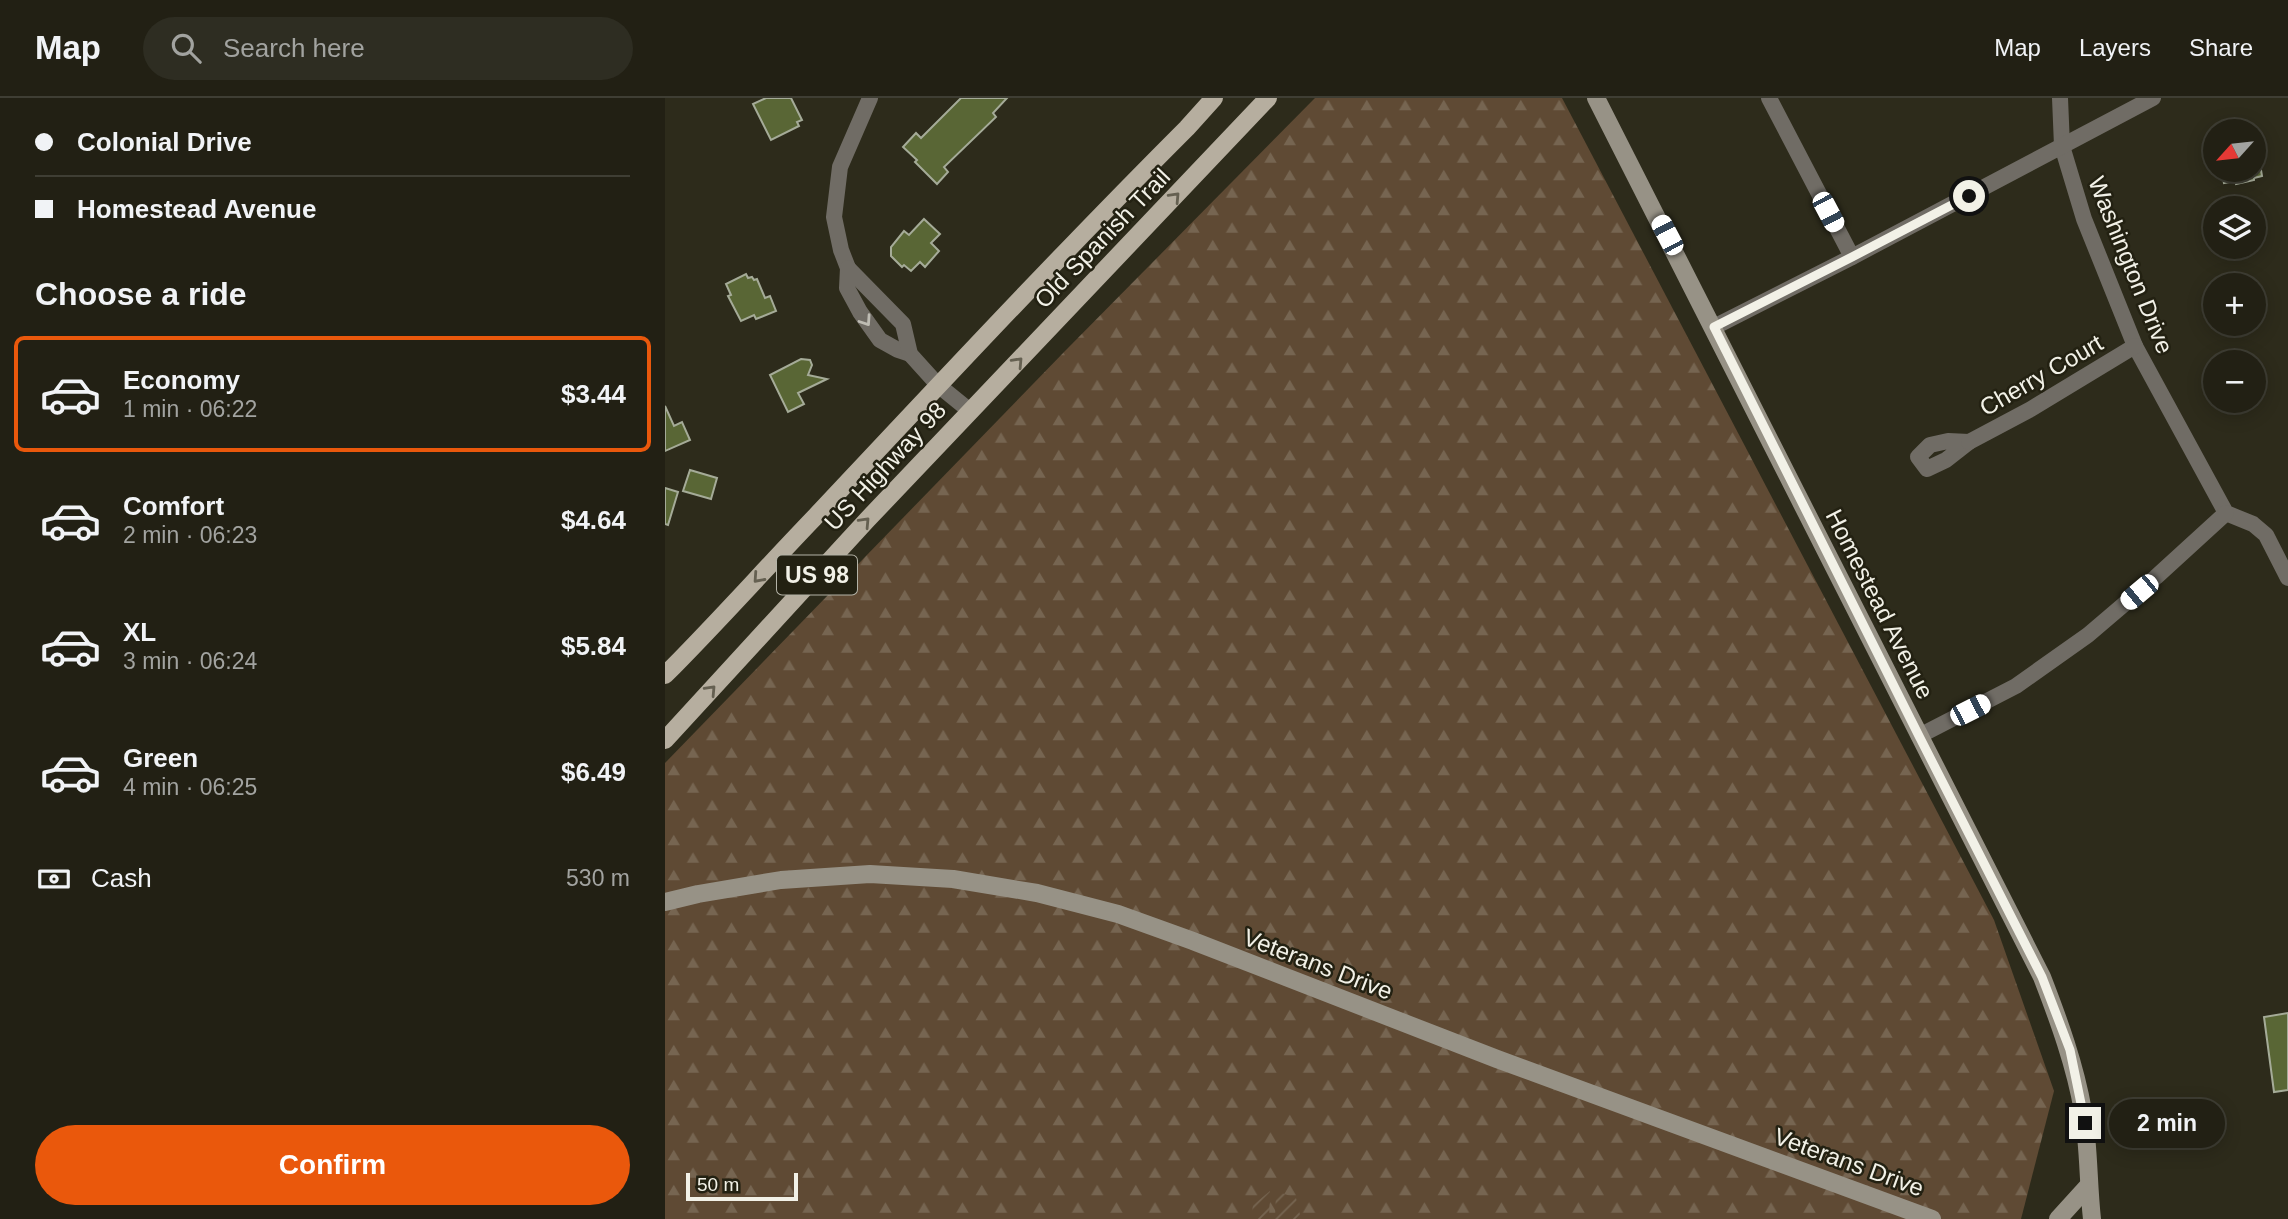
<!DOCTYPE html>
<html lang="en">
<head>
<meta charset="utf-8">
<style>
  :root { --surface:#222014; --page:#2e2d22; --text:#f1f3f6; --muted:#a2a3a0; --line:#3f3e34; --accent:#ea580c }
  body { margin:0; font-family:Arial,sans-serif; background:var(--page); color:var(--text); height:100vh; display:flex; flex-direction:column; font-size:26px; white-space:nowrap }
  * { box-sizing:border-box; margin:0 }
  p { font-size:23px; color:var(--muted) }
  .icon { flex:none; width:38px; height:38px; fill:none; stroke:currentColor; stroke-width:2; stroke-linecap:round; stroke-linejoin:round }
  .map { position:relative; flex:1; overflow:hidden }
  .details { display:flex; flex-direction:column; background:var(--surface); width:665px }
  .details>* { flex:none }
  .hud { display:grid; align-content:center; height:154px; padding:0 35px; background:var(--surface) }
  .needle { width:46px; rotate:243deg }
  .controls { position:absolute; left:1538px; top:21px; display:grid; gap:14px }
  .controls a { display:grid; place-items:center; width:63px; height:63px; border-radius:50%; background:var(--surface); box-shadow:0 4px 18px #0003,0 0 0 2px var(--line); font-size:35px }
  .scale { position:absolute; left:21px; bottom:18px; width:112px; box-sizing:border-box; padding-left:7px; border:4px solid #f2f1e7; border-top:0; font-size:19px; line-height:24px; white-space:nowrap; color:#f2f1e7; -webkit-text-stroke:5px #232112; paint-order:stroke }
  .end { position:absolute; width:32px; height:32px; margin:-16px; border:9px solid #f2f1e7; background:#111; box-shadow:0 0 0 4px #111 }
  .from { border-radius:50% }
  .bubble { position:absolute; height:49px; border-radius:24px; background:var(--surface); box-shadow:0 4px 18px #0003,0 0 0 2px var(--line); font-size:23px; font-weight:700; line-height:49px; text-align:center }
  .car { position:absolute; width:21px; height:42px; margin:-21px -10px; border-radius:9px; box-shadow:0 0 5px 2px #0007; background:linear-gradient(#fff 24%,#345 0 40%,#fff 0 76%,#345 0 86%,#fff 0) }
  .hud b { display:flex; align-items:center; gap:24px; height:66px; font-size:26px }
  .hud b+b { border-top:2px solid var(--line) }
  .hud i { width:18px; height:18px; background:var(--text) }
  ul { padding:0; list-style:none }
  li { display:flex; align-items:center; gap:21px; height:116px; margin:0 14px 10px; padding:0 21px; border:4px solid transparent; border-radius:10px }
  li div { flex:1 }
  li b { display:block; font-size:26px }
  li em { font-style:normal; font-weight:700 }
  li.current { border-color:var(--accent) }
  li>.icon { width:63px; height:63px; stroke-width:1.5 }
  h2 { padding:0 35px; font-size:32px; line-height:84px }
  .pay { display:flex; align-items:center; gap:18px; height:77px; padding:0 35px; font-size:26px }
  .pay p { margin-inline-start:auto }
  .primary-button { display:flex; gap:14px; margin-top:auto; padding:14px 35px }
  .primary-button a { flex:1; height:80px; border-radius:42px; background:var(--accent); color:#fff; font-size:28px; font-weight:700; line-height:80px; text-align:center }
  header { display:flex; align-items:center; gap:42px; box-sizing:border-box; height:98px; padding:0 35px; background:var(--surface); border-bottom:2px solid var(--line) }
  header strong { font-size:33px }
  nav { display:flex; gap:38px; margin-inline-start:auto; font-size:24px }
  .search { width:490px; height:63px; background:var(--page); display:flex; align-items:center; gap:18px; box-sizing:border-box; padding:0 24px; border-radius:38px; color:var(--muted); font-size:26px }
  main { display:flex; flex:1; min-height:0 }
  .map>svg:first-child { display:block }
</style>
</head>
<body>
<header>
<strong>Map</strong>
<div class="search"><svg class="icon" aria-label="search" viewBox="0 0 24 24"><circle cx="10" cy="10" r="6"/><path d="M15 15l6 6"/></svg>Search here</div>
<nav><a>Map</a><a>Layers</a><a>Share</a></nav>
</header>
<main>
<section class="details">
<div class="hud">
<b><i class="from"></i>Colonial Drive</b>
<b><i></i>Homestead Avenue</b>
</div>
<h2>Choose a ride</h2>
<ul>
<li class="current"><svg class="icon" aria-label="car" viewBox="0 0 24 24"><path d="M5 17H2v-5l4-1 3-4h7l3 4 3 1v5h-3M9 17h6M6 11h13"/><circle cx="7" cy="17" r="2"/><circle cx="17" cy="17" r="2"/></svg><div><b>Economy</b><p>1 min · 06:22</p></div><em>$3.44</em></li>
<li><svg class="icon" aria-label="car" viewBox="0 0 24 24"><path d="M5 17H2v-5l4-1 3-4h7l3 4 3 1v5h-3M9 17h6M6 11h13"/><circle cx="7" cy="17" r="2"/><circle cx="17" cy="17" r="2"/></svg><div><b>Comfort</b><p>2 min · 06:23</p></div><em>$4.64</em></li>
<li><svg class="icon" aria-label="car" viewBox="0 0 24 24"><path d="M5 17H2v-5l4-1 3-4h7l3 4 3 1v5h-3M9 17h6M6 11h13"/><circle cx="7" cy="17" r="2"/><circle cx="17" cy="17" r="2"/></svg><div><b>XL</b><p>3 min · 06:24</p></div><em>$5.84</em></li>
<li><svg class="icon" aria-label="car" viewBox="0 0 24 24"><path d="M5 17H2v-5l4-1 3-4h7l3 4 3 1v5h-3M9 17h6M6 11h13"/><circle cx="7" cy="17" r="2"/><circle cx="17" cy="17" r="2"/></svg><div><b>Green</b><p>4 min · 06:25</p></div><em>$6.49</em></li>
</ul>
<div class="pay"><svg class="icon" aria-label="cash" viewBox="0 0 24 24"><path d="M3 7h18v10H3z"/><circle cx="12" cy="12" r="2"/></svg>Cash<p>530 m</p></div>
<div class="primary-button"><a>Confirm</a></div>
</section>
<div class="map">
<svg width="1623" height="1121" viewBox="0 0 1623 1121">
  <defs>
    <pattern id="forest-firs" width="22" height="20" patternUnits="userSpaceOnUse" patternTransform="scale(1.75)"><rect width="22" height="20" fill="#5f4a34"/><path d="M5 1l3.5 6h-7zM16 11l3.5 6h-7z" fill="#766551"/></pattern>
    <pattern id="garden-furrows" width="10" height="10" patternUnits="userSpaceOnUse" patternTransform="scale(1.75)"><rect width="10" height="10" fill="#5f4a34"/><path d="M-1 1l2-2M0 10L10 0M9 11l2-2" fill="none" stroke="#766551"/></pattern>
  </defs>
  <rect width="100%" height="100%" fill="#2d2b1b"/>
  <!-- forest -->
  <polygon fill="url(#forest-firs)" points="650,0 897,0 1329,822 1389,993 1356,1121 0,1121 0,665 401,252"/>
  <!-- garden -->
  <g fill="url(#garden-furrows)">
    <polygon points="605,1093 604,1121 586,1121 588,1107"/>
    <polygon points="611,1093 631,1100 636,1121 610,1121"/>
  </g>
  <!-- building -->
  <g fill="#596635" stroke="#a5ab98" stroke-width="2">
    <polygon points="101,0 126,0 137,22 132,24 134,28 106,42 88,6"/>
    <polygon points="296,0 342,0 328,15 331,19 279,69 283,74 272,86 250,64 252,62 238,49 251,35 256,40"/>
    <polygon points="1556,72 1596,72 1597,78 1589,80 1589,82 1571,86 1570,83 1559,85"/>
    <polygon points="259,121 275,136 266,145 274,153 260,169 255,164 246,173 239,167 237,169 226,158 226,149 239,133 244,137"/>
    <polygon points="81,176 83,180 87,179 89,182 92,181 100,200 105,198 111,213 91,221 89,217 76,223 63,198 66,197 61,186"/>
    <polygon points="136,261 145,262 147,267 143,277 162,281 133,295 139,306 123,314 105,277"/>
    <polygon points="0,308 9,328 17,324 25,342 0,353"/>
    <polygon points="25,372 52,380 46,401 18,393"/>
    <polygon points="0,390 13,394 3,427 0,426"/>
    <polygon points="1623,915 1623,992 1609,994 1599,919"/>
  </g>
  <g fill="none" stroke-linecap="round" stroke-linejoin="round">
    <!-- street -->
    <g stroke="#706c65" stroke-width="16">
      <polyline points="205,0 175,69 169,119 176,152 183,170 182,190 195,214 215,242 233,252 245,256"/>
      <polyline points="1104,0 1187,159"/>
      <polyline points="1395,0 1397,48 1419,121 1470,248 1561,415 1588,426 1601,437 1623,480"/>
      <polyline points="183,170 238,226 245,256 273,287 305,313"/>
      <polyline points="1049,229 1187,159 1488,0"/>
      <polygon points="1283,343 1304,344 1281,362 1262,371 1253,359 1265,347"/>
      <polyline points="1304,344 1366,311 1470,248"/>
      <polyline points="1254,638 1351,588 1423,537 1491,479 1561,415"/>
    </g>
    <!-- secondary -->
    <g stroke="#979286" stroke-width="18">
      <path d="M931,0L1377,879C1394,923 1410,967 1418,1013C1424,1049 1423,1085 1427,1121"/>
      <polyline points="0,804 33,796 116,782 205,776 288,781 372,795 453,816 528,843 832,961 1267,1121"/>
      <polyline points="1393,1121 1423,1088"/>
    </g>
    <!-- primary -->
    <g stroke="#b6ae9f" stroke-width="18">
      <path d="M0,577C51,526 99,472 149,420C272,289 395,157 522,30L549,0"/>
      <polyline points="0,642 202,422 603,0"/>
    </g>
  </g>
  <!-- one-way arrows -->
  <defs><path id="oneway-chevron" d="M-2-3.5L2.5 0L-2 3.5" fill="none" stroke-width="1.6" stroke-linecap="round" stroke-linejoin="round" transform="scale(1.75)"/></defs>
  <g stroke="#656051">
    <use href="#oneway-chevron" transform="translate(510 99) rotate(-47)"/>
    <use href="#oneway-chevron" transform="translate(353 264) rotate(-47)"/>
    <use href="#oneway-chevron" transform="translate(200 424) rotate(-47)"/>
    <use href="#oneway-chevron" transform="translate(93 480) rotate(132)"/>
    <use href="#oneway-chevron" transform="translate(46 592) rotate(-47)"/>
  </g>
  <use stroke="#bebcb3" href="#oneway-chevron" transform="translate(201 223) rotate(56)"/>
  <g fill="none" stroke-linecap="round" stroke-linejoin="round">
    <!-- route -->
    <polyline stroke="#f2f1e7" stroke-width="9" points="1304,98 1187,159 1049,229 1254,638 1377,879 1405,952 1420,1025"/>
  </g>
  <g text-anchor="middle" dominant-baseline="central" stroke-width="5" stroke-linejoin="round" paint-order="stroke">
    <!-- shield labels -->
    <rect fill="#232112" stroke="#b4b3a7" stroke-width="2" x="112" y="457.5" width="80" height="39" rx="5"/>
    <g font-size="23" font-weight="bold" fill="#f2f1e7">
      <text x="152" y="477">US 98</text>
    </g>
    <!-- street labels -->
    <g font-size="24" fill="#f2f1e7" stroke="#232112">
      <text transform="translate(437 140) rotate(-46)">Old Spanish Trail</text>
      <text transform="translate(1466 167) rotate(68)">Washington Drive</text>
      <text transform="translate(1376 277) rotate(-30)">Cherry Court</text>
      <text transform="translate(220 368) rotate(-47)">US Highway 98</text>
      <text transform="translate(1215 506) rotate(63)">Homestead Avenue</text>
      <text transform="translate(653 866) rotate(21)">Veterans Drive</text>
      <text transform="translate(1184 1064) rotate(20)">Veterans Drive</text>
    </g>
  </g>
</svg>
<div class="controls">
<a><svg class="needle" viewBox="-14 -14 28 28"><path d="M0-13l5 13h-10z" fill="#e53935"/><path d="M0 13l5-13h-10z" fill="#a2a3a0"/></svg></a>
<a><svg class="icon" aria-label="layers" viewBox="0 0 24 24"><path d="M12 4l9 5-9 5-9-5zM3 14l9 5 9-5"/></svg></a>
<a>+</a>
<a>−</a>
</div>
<div class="scale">50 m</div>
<i class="end from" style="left:1304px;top:98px"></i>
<i class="end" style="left:1420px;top:1025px"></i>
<div class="bubble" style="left:1444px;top:1001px;width:116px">2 min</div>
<i class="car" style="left:1163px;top:114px;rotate:152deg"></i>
<i class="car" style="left:1002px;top:137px;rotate:332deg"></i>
<i class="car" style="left:1474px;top:494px;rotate:230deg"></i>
<i class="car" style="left:1305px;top:612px;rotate:63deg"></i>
</div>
</main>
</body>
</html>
